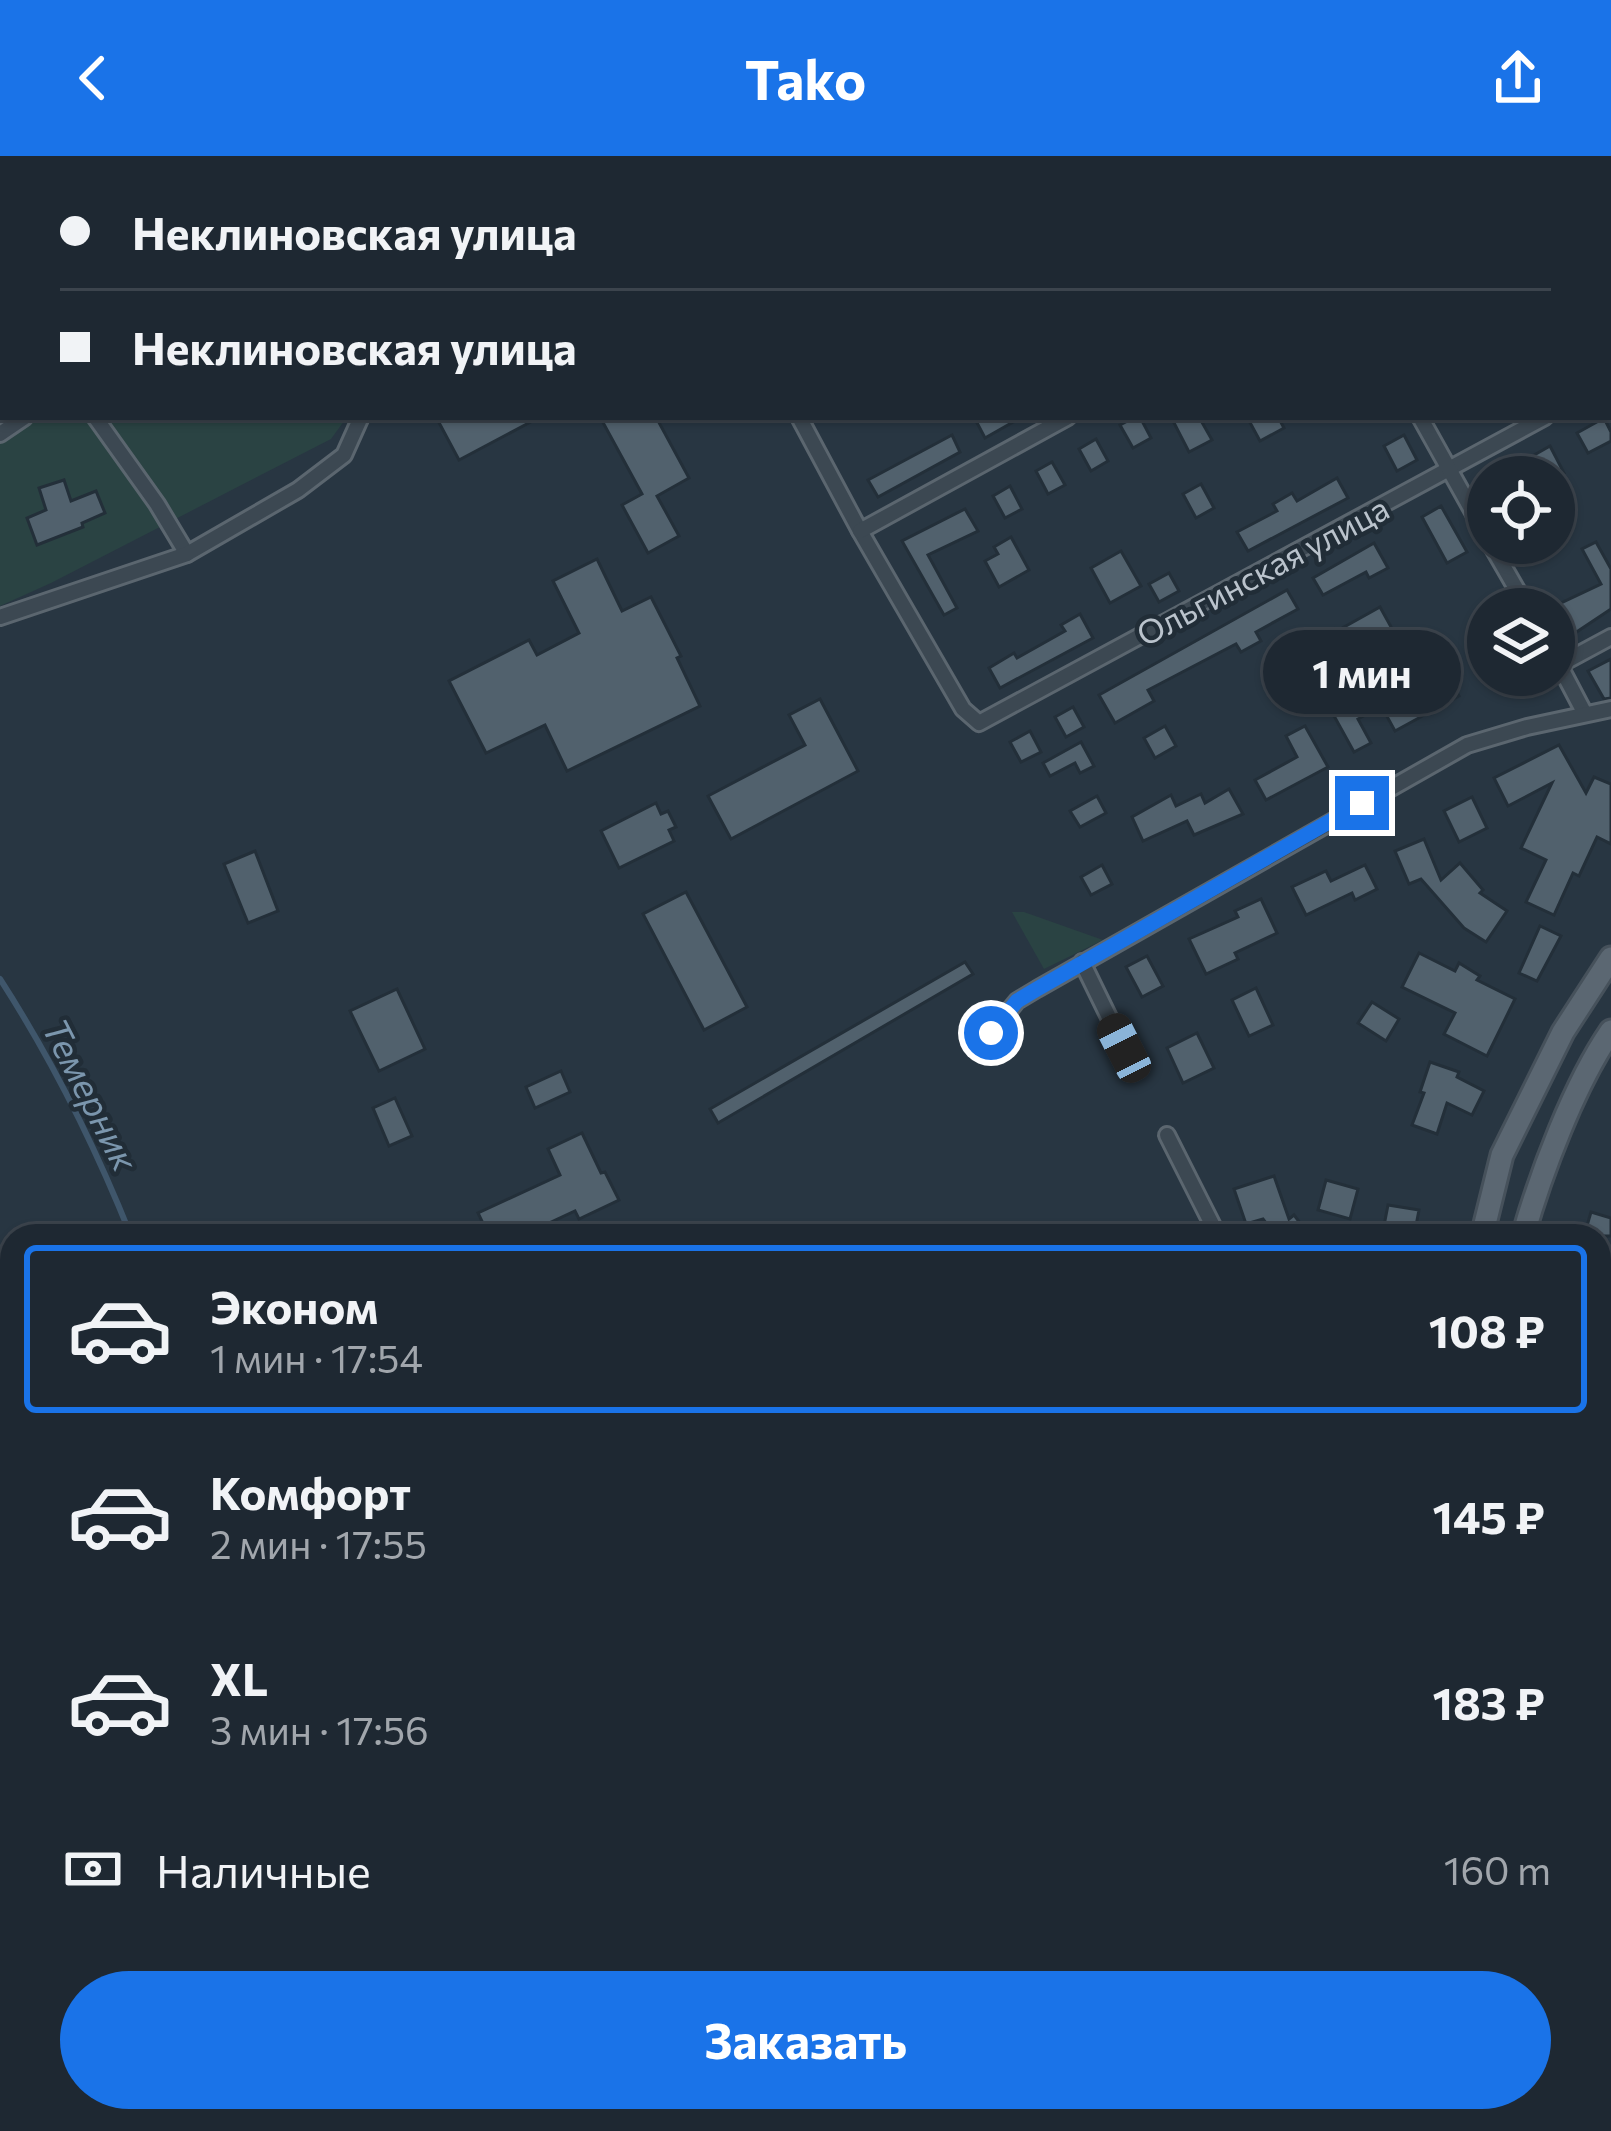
<!DOCTYPE html>
<html lang="ru">
<head>
<meta charset="utf-8">
<style>
  :root { --surface:#1e2832; --page:#2b343e; --text:#f1f3f6; --muted:#a1a6ac; --line:#3c444d; --accent:#1a73e8 }
  body { margin:0; font-family:Commissioner,sans-serif; background:var(--page); color:var(--text); height:100vh; display:flex; flex-direction:column; font-size:45px; white-space:nowrap }
  * { box-sizing:border-box; margin:0 }
  p { font-size:39px; color:var(--muted) }
  .icon { flex:none; width:66px; height:66px; fill:none; stroke:currentColor; stroke-width:2; stroke-linecap:round; stroke-linejoin:round }
  .map { position:relative; flex:1; overflow:hidden }
  .side { position:absolute; left:0px; top:1068px; width:1611px; height:909px; display:flex; flex-direction:column; background:var(--surface); border-radius:36px 36px 0 0; box-shadow:0 3px 9px #0004,0 0 0 3px var(--line) }
  .side>* { flex:none }
  .guide { position:absolute; left:0px; top:0px; width:1611px; height:264px; box-shadow:0 3px 9px #0004,0 0 0 3px var(--line); display:grid; align-content:center; height:264px; padding:0 60px; background:var(--surface) }
  .tools { position:absolute; left:1467px; top:300px; display:grid; gap:24px }
  .tools a { display:grid; place-items:center; width:108px; height:108px; border-radius:50%; background:var(--surface); box-shadow:0 3px 9px #0004,0 0 0 3px var(--line); font-size:60px }
  .end { position:absolute; width:54px; height:54px; margin:-27px; border:15px solid #1a73e8; background:#fff; box-shadow:0 0 0 6px #fff }
  .from { border-radius:50% }
  .bubble { position:absolute; height:84px; border-radius:42px; background:var(--surface); box-shadow:0 3px 9px #0004,0 0 0 3px var(--line); font-size:39px; font-weight:700; line-height:84px; text-align:center }
  .car { position:absolute; width:36px; height:72px; margin:-36px -18px; border-radius:15px; box-shadow:0 0 9px 3px #0007; background:linear-gradient(#222 24%,#8ab4d8 0 40%,#222 0 76%,#8ab4d8 0 86%,#222 0) }
  .guide b { display:flex; align-items:center; gap:42px; height:114px; font-size:45px }
  .guide b+b { border-top:3px solid var(--line) }
  .guide i { width:30px; height:30px; background:var(--text) }
  ul { padding:21px 0 0; list-style:none }
  li { display:flex; align-items:center; gap:36px; height:168px; margin:0 24px 18px; padding:0 36px; border:6px solid transparent; border-radius:12px }
  li div { flex:1 }
  li b { display:block; font-size:45px }
  li em { font-style:normal; font-weight:700 }
  li.selected { border-color:var(--accent) }
  li>.icon { width:108px; height:108px; stroke-width:1.5 }
  .pay { display:flex; align-items:center; gap:30px; height:132px; padding:0 60px; font-size:45px }
  .pay p { margin-inline-start:auto }
  .button { display:flex; gap:24px; margin-top:auto; padding:24px 60px }
  .button a { flex:1; height:138px; border-radius:72px; background:var(--accent); color:#fff; font-size:48px; font-weight:700; line-height:138px; text-align:center }
  header { display:flex; justify-content:space-between; align-items:center; height:156px; padding:0 60px; background:var(--accent); color:#fff; font-size:54px; font-weight:700 }
  .map>svg:first-child { display:block }
</style>
</head>
<body>
<header><svg class="icon" aria-label="back" viewBox="0 0 24 24"><path d="M15 5l-7 7 7 7"/></svg>Tako<svg class="icon" aria-label="share" viewBox="0 0 24 24"><path d="M12 15V3M7 8l5-5 5 5M5 13v7h14v-7"/></svg></header>
<div class="map">
<svg width="1611" height="1975" viewBox="0 0 1611 1975">
  <rect width="100%" height="100%" fill="#283642"/>
  <!-- green -->
  <g fill="#2a4343">
    <polygon points="0,0 632,0 634,3 3,3 3,261 347,261 331,283 51,427 0,450"/>
    <polygon points="1012,756 1024,756 1103,784 1044,813"/>
    <polygon points="42,1965 624,1965 621,1975 46,1975"/>
    <polygon points="857,1965 1380,1965 1373,1975 865,1975"/>
  </g>
  <g fill="none" stroke-linecap="round" stroke-linejoin="round">
    <!-- stream -->
    <path stroke="#3f566b" stroke-width="6" d="M0,823C53,905 95,990 131,1080"/>
  </g>
  <!-- building -->
  <g fill="#51616d" stroke="#232f39" stroke-width="3">
    <polygon points="436,261 540,261 459,304"/>
    <polygon points="600,261 656,261 689,322 657,340 679,380 648,397 622,349 642,338"/>
    <polygon points="974,261 1022,261 985,282"/>
    <polygon points="1135,261 1140,261 1151,282 1133,292 1120,269"/>
    <polygon points="1171,261 1199,261 1212,284 1189,296"/>
    <polygon points="1247,261 1278,261 1284,272 1260,285"/>
    <polygon points="1604,262 1611,276 1611,285 1588,297 1577,277"/>
    <polygon points="952,279 960,296 878,341 868,324"/>
    <polygon points="1404,279 1417,304 1397,315 1384,290"/>
    <polygon points="1096,283 1108,305 1091,315 1079,293"/>
    <polygon points="1550,290 1564,317 1554,322 1495,321"/>
    <polygon points="1052,306 1065,329 1048,338 1036,315"/>
    <polygon points="1337,322 1348,342 1248,395 1237,376 1277,355 1273,348 1292,337 1297,345"/>
    <polygon points="64,324 71,345 96,335 105,357 82,367 83,371 37,389 27,362 46,354 39,332"/>
    <polygon points="1201,328 1214,352 1196,362 1183,338"/>
    <polygon points="1010,330 1022,353 1005,362 993,340"/>
    <polygon points="1441,350 1467,396 1447,407 1422,361"/>
    <polygon points="965,353 978,375 928,399 957,452 944,459 902,385"/>
    <polygon points="1011,381 1029,414 999,431 985,405 998,398 994,391"/>
    <polygon points="1596,386 1611,413 1611,453 1575,477 1559,448 1601,428 1582,393"/>
    <polygon points="1374,387 1388,412 1369,422 1366,416 1323,439 1313,422"/>
    <polygon points="1121,395 1141,430 1110,447 1091,412"/>
    <polygon points="597,403 622,455 651,441 681,500 677,502 700,550 567,615 545,569 486,597 449,525 529,484 537,499 579,477 553,425"/>
    <polygon points="1169,417 1179,435 1159,446 1149,428"/>
    <polygon points="1287,434 1298,453 1256,476 1261,485 1241,496 1236,488 1148,534 1154,545 1115,567 1099,539"/>
    <polygon points="1380,451 1401,489 1416,481 1438,521 1446,517 1459,540 1395,575 1384,555 1398,548 1362,484 1330,502 1319,481 1334,473 1335,476"/>
    <polygon points="1080,458 1093,482 1000,532 989,512 1014,497 1017,502 1065,475 1061,469"/>
    <polygon points="1611,503 1611,542 1604,543 1588,515"/>
    <polygon points="1358,532 1371,556 1358,563 1371,587 1354,596 1328,549"/>
    <polygon points="820,543 858,615 731,683 708,640 805,589 789,559"/>
    <polygon points="1073,551 1084,571 1066,581 1055,561"/>
    <polygon points="1165,570 1176,590 1155,602 1144,582"/>
    <polygon points="1305,570 1328,611 1266,644 1255,624 1297,601 1286,580"/>
    <polygon points="1030,575 1041,596 1021,606 1010,586"/>
    <polygon points="1081,586 1094,610 1080,617 1075,607 1050,620 1043,607"/>
    <polygon points="1559,589 1586,637 1594,621 1611,628 1611,688 1597,681 1579,720 1573,717 1554,759 1526,746 1546,704 1521,692 1552,627 1508,650 1494,622"/>
    <polygon points="1229,633 1243,658 1194,679 1187,665 1143,685 1132,661 1171,639 1176,650 1201,638 1205,647"/>
    <polygon points="1097,640 1106,657 1080,671 1070,655"/>
    <polygon points="1472,641 1487,672 1459,686 1444,655"/>
    <polygon points="656,647 661,658 668,655 676,671 669,674 674,685 619,712 601,675"/>
    <polygon points="1424,683 1441,724 1460,707 1483,734 1480,737 1507,755 1486,786 1464,772 1421,723 1409,728 1395,695"/>
    <polygon points="255,695 278,755 248,767 224,708"/>
    <polygon points="1102,709 1112,728 1091,739 1081,721"/>
    <polygon points="1365,709 1377,733 1355,744 1352,737 1306,759 1292,731 1326,715 1331,725"/>
    <polygon points="686,736 747,851 704,874 643,758"/>
    <polygon points="1261,743 1277,777 1235,797 1238,803 1206,818 1189,783 1238,761 1235,755"/>
    <polygon points="1540,770 1561,780 1537,825 1519,817"/>
    <polygon points="1419,797 1455,815 1459,807 1480,820 1477,824 1515,843 1487,900 1444,878 1455,857 1402,831"/>
    <polygon points="1147,800 1163,830 1142,841 1126,811"/>
    <polygon points="965,806 973,818 718,967 710,953"/>
    <polygon points="1256,832 1273,869 1249,880 1232,844"/>
    <polygon points="397,833 425,893 379,915 350,855"/>
    <polygon points="1372,846 1399,863 1386,885 1358,867"/>
    <polygon points="1197,877 1214,912 1183,927 1167,892"/>
    <polygon points="1430,906 1459,916 1457,921 1484,935 1472,959 1447,947 1437,978 1412,969 1424,937 1420,936"/>
    <polygon points="561,915 570,936 535,952 526,931"/>
    <polygon points="395,942 412,980 389,990 373,952"/>
    <polygon points="582,977 601,1017 605,1016 619,1044 579,1063 575,1055 545,1069 547,1073 532,1080 489,1080 478,1057 560,1019 548,993"/>
    <polygon points="1274,1020 1289,1063 1294,1059 1304,1072 1295,1080 1267,1080 1273,1076 1263,1063 1246,1068 1234,1033"/>
    <polygon points="1326,1024 1358,1033 1350,1063 1318,1054"/>
    <polygon points="1388,1049 1419,1054 1414,1080 1382,1080"/>
    <polygon points="1591,1056 1611,1062 1611,1080 1584,1080"/>
  </g>
  <g fill="none" stroke-linecap="round" stroke-linejoin="round">
    <!-- street casing -->
    <g stroke="#5b666f" stroke-width="20">
      <g id="street">
        <polyline points="666,0 667,3"/>
        <polyline points="1274,0 1276,3"/>
        <polyline points="344,3 349,0"/>
        <polyline points="707,3 712,0"/>
        <polyline points="1105,3 1110,0"/>
        <polyline points="1540,3 1545,0"/>
        <polyline points="0,61 3,66"/>
        <polyline points="1608,227 1611,225"/>
        <polyline points="95,261 157,348 187,398"/>
        <polyline points="799,261 860,375 963,553 979,567 1545,261"/>
        <polyline points="1420,261 1488,383"/>
        <polyline points="0,278 25,261"/>
        <polyline points="860,375 1068,261"/>
        <polyline points="1490,387 1528,453"/>
        <polyline points="0,461 187,398 298,334 344,299 361,261"/>
        <polyline points="1554,499 1585,558"/>
        <polyline points="1559,509 1611,481"/>
        <polyline points="1082,806 1124,892"/>
        <polyline points="991,877 1017,845 1037,833 1467,589 1527,571 1611,553"/>
        <polyline points="1167,979 1218,1080"/>
      </g>
    </g>
    <!-- primary casing -->
    <g stroke="#46515b" stroke-width="27">
      <g id="primary">
        <polyline points="1482,1080 1502,999 1563,876 1611,802"/>
        <path d="M1523,1080C1541,1017 1574,929 1611,875"/>
        <polyline points="1599,1723 1611,1781"/>
        <polyline points="1599,1842 1611,1899"/>
      </g>
    </g>
    <!-- street -->
    <use href="#street" stroke="#3c4852" stroke-width="14"/>
    <!-- primary -->
    <use href="#primary" stroke="#5b6772" stroke-width="21"/>
  </g>
  <g fill="none" stroke-linecap="round" stroke-linejoin="round">
    <!-- route -->
    <polyline stroke="#1a73e8" stroke-width="15" points="991,877 1017,845 1037,833 1362,647"/>
  </g>
  <g text-anchor="middle" dominant-baseline="central" stroke-width="9" stroke-linejoin="round" paint-order="stroke">
    <!-- street labels -->
    <g font-size="33" fill="#bac3cc" stroke="#212d37">
      <text transform="translate(1262 414) rotate(-28)">Ольгинская улица</text>
    </g>
    <!-- water labels -->
    <g font-size="36" font-style="italic" fill="#7b96ad" stroke="#212d37">
      <text transform="translate(92 938) rotate(63)">Темерник</text>
    </g>
  </g>
</svg>
<div class="tools">
<a><svg class="icon" aria-label="locate" viewBox="0 0 24 24"><circle cx="12" cy="12" r="6"/><path d="M12 2v4M12 18v4M2 12h4M18 12h4"/></svg></a>
<a><svg class="icon" aria-label="layers" viewBox="0 0 24 24"><path d="M12 4l9 5-9 5-9-5zM3 14l9 5 9-5"/></svg></a>
</div>
<i class="end from" style="left:991px;top:877px"></i>
<i class="end" style="left:1362px;top:647px"></i>
<div class="bubble" style="left:1263px;top:474px;width:198px">1 мин</div>
<i class="car" style="left:1124px;top:892px;rotate:333deg"></i>
<div class="guide">
<b><i class="from"></i>Неклиновская улица</b>
<b><i></i>Неклиновская улица</b>
</div>
<section class="side">
<ul>
<li class="selected"><svg class="icon" aria-label="car" viewBox="0 0 24 24"><path d="M5 17H2v-5l4-1 3-4h7l3 4 3 1v5h-3M9 17h6M6 11h13"/><circle cx="7" cy="17" r="2"/><circle cx="17" cy="17" r="2"/></svg><div><b>Эконом</b><p>1 мин · 17:54</p></div><em>108 ₽</em></li>
<li><svg class="icon" aria-label="car" viewBox="0 0 24 24"><path d="M5 17H2v-5l4-1 3-4h7l3 4 3 1v5h-3M9 17h6M6 11h13"/><circle cx="7" cy="17" r="2"/><circle cx="17" cy="17" r="2"/></svg><div><b>Комфорт</b><p>2 мин · 17:55</p></div><em>145 ₽</em></li>
<li><svg class="icon" aria-label="car" viewBox="0 0 24 24"><path d="M5 17H2v-5l4-1 3-4h7l3 4 3 1v5h-3M9 17h6M6 11h13"/><circle cx="7" cy="17" r="2"/><circle cx="17" cy="17" r="2"/></svg><div><b>XL</b><p>3 мин · 17:56</p></div><em>183 ₽</em></li>
</ul>
<div class="pay"><svg class="icon" aria-label="cash" viewBox="0 0 24 24"><path d="M3 7h18v10H3z"/><circle cx="12" cy="12" r="2"/></svg>Наличные<p>160 m</p></div>
<div class="button"><a>Заказать</a></div>
</section>
</div>
</body>
</html>
